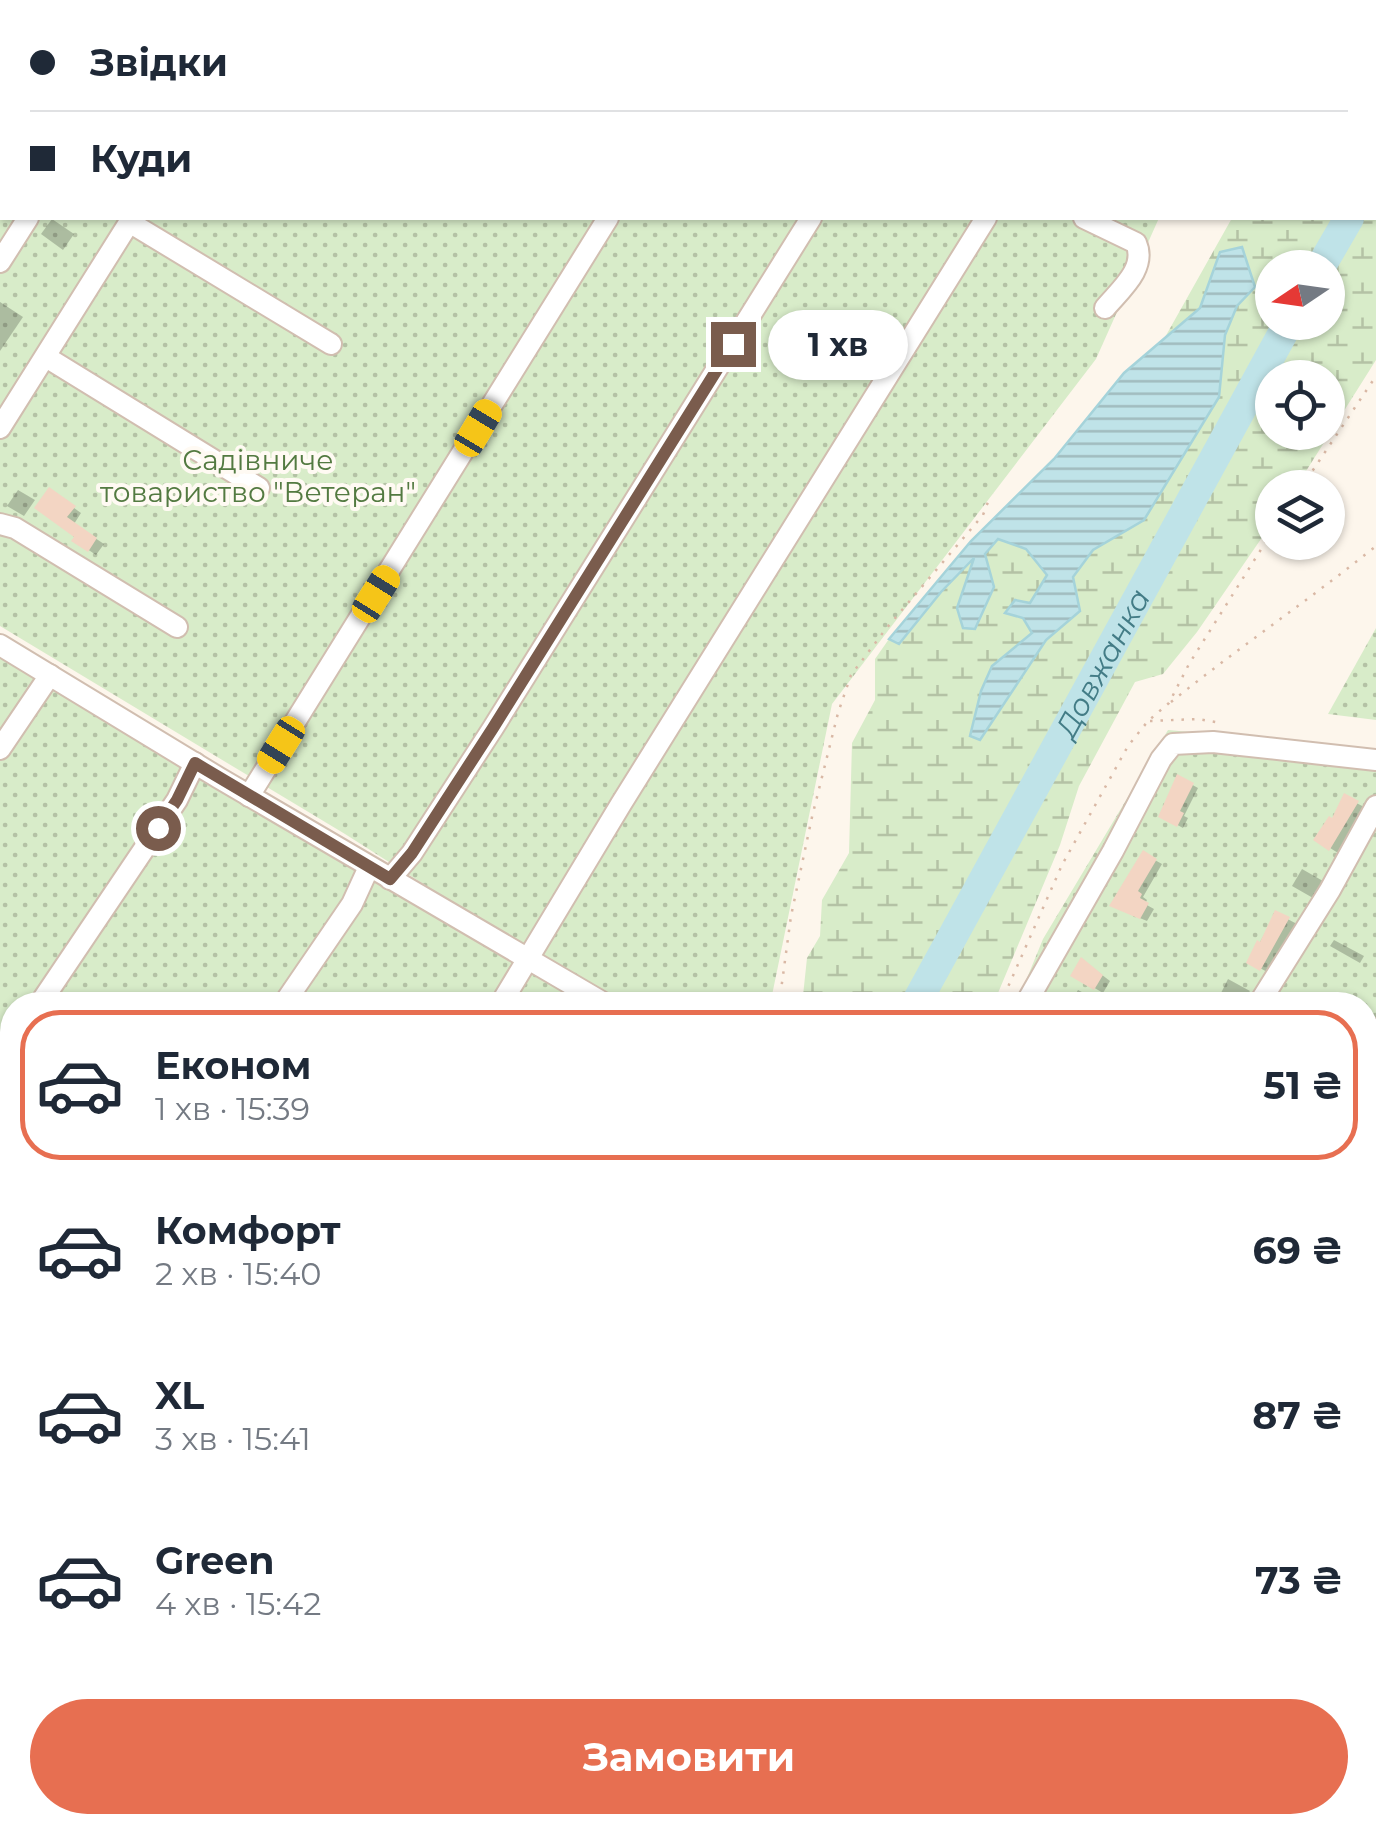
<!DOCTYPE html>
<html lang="uk">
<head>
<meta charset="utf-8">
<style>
  :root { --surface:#fff; --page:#f6f6f7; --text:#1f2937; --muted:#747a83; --line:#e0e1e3; --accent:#e76f51 }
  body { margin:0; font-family:Montserrat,sans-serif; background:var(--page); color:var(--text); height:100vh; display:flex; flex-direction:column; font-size:38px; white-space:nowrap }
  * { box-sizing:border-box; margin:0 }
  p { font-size:32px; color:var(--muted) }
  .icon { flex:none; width:55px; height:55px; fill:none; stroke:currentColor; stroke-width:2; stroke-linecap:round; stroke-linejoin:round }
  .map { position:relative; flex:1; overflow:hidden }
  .details { position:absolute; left:0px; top:992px; width:1378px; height:842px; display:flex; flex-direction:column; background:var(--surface); border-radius:40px 40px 0 0; box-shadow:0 2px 8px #0004 }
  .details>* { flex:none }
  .top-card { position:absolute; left:0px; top:0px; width:1378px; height:220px; box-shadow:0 2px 8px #0004; display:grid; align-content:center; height:220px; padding:0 30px; background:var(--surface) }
  .needle { width:65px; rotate:257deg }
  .buttons { position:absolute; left:1255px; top:250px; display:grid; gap:20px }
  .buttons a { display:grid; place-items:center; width:90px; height:90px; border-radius:50%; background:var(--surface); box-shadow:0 2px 8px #0004; font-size:50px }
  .end { position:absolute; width:45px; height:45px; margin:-22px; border:12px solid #7a5c4d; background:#fff; box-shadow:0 0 0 5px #fff }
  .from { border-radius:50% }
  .bubble { position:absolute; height:70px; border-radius:35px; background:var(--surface); box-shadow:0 2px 8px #0004; font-size:32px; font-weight:700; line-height:70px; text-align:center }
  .car { position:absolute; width:30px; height:60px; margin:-30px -15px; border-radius:12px; box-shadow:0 0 8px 2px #0007; background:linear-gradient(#f5c518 24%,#345 0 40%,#f5c518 0 76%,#345 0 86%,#f5c518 0) }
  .top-card b { display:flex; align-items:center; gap:35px; height:95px; font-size:38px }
  .top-card b+b { border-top:2px solid var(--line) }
  .top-card i { width:25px; height:25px; background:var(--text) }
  ul { padding:18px 0 0; list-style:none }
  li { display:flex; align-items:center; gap:30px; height:150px; margin:0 20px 15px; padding:0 10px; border:5px solid transparent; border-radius:40px }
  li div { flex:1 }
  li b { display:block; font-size:38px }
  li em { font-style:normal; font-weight:700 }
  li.on { border-color:var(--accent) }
  li>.icon { width:90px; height:90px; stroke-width:1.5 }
  .cta { display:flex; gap:20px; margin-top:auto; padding:20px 30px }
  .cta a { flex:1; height:115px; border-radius:60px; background:var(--accent); color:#fff; font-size:40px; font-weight:700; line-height:115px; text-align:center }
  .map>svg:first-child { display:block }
</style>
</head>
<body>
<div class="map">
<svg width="1376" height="1833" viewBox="0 0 1376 1833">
  <defs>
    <pattern id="forest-firs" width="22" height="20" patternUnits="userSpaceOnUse" patternTransform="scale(2.5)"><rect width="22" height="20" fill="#d8ecc9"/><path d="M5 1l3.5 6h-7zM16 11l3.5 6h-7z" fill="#b4c2a5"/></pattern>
    <pattern id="wetland-marsh" width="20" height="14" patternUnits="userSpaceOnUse" patternTransform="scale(2.5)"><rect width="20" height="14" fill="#d8ecc9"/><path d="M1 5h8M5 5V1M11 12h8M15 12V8" fill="none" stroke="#b4c2a5"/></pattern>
    <pattern id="park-dots" width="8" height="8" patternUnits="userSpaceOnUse" patternTransform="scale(2.5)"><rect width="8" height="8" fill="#d8ecc9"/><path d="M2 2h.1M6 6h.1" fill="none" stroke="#b4c2a5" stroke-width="1.8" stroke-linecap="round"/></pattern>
    <pattern id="water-rules" width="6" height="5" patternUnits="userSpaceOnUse" patternTransform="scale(2.5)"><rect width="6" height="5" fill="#bfe3e8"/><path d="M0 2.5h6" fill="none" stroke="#a0bbbe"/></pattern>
  </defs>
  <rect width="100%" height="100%" fill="#fdf6ec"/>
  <!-- forest -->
  <polygon fill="url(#forest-firs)" points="1376,1198 1376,1833 982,1833 989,1822 1365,1822 1365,1216"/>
  <!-- wetland -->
  <path fill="url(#wetland-marsh)" fill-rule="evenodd" d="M1376,19V360L1296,487L1272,488V523L1197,632L1163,674L1135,682L1079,786L1060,845L993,1005H802L807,958L820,936L822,900L849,853L852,743L875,700V659L889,639L899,644L941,592L976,556L994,587L985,554L998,539L1026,549L1048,575L1030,603L1005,612L1023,618L1032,633L992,666L970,735L980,739L1046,640L1080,611L1073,578L1093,550L1144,520L1218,397L1225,335L1237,306L1255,287L1220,252L1200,308L1164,339L1232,218H1375ZM1272,268H1328V322H1272ZM1272,378H1328V432H1272Z"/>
  <!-- park -->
  <g fill="url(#park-dots)">
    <polygon points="0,0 1265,0 2,2 2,218 1159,218 1096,359 832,704 770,1005 613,1005 345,834 0,626"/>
    <polygon points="1376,628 1376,720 1328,714"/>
    <polygon points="0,646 600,1005 12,1005 12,1822 91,1823 82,1833 0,1833"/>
    <polygon points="1168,730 1376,749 1376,1217 1365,1235 1365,1005 1016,1005 1043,939"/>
    <polygon points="582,1822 993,1823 987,1833 575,1833"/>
  </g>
  <!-- water -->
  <polygon fill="url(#water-rules)" stroke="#a5d3da" stroke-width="2.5" points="1242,247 1255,287 1237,306 1225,335 1219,397 1144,520 1093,550 1073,577 1080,611 1046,640 980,740 970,736 981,691 992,666 1032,633 1023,618 1005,613 1015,600 1030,603 1047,575 1026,549 998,539 985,554 994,587 975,629 963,628 957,608 974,558 941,592 899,644 889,639 971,541 1054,459 1124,373 1200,308 1220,252"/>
  <!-- shadow -->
  <g fill="#0003">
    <polygon points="52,219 74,234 63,250 41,234"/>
    <polygon points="0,302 23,317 0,351"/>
    <polygon points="18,490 35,500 24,516 7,506"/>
    <polygon points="56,495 81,513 74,524 104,544 96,555 74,540 77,536 37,508"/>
    <polygon points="1178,777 1198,788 1184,816 1188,818 1183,828 1161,816"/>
    <polygon points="1345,797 1366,808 1338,853 1316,839 1333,821"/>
    <polygon points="1144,854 1162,864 1143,897 1147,900 1145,904 1154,909 1147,921 1118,909"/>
    <polygon points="1302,869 1323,881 1313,898 1292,886"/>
    <polygon points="1276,913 1297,924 1269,973 1249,962"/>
    <polygon points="1334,940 1364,956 1360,963 1330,946"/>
    <polygon points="1089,965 1110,981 1103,993 1073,975"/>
    <polygon points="1228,979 1250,991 1239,1005 1215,1005"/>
    <polygon points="1078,990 1107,1005 1081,1005 1083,1000 1075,995"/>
    <polygon points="1365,1080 1376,1087 1374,1102 1365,1097"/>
    <polygon points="64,1822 77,1830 74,1833 58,1833"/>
    <polygon points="725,1822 738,1822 750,1830 748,1833 718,1833"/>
    <polygon points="780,1822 804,1822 798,1833 775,1833"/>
    <polygon points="914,1822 925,1822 937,1829 934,1833 917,1833 912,1830"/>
  </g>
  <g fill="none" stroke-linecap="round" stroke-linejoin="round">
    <!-- river -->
    <g stroke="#bfe3e8" stroke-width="30">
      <polyline points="1375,174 1376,172"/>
      <polyline points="1320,268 1349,218"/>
      <path id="s1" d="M915,1005L1289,322"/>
      <polyline points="423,1833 432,1822"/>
    </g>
  </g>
  <!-- building -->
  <g fill="#f3d5c3">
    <polygon points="49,487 76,506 67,517 97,538 88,552 71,541 74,537 34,508"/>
    <polygon points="1177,774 1194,783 1180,811 1184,813 1177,827 1158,817"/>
    <polygon points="1344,793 1359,801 1329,851 1313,840 1329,816 1332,818"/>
    <polygon points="1143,850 1157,859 1138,891 1142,894 1140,898 1149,903 1140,919 1109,906"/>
    <polygon points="1275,910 1290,917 1260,971 1246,963 1257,940 1260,942"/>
    <polygon points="1081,957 1103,975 1094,990 1070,976"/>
  </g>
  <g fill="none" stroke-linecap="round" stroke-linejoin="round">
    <!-- minor casing -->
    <g stroke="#d1beb0" stroke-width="24">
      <g id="minor">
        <polyline points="391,0 396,2"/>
        <polyline points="159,2 161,0"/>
        <polyline points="267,2 268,0"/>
        <polyline points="741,2 742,0"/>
        <polyline points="941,2 942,0"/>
        <polyline points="1122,2 1124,0"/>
        <polyline points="0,91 2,92"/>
        <path d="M1084,218L1136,243C1147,268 1121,289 1105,308"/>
        <polyline points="129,222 331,344"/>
        <polyline points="0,262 28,218"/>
        <polyline points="46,357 259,488"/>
        <polyline points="0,428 132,218"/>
        <polyline points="0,524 15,528 177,627"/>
        <polyline points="0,645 219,778 607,1005"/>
        <polyline points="0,749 50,675"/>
        <polyline points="249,796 608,218"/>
        <polyline points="390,879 412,853 493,728 811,218"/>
        <polyline points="39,1005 177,800 195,763"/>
        <polyline points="283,1005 352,904 369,867"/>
        <polyline points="500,1005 621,804 986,218"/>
        <polyline points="1025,1005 1113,851 1161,759 1173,744 1213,742 1376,760"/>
        <polyline points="1258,1005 1330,890 1376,806"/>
        <polyline points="1365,1046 1376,1029"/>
        <polyline points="0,1064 12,1045"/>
        <polyline points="0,1427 12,1409"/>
        <polyline points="0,1748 12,1730"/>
        <polyline points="525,1822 534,1833"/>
        <polyline points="340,1833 348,1822"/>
        <polyline points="757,1833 763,1822"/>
        <polyline points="892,1833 898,1822"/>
      </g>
    </g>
    <!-- path -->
    <g stroke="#d9b8a5" stroke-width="2.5" stroke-dasharray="2.5 8" stroke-linecap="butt">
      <polyline points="1301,488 1376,376"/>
      <path d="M1171,702C1238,648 1309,600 1376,546"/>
      <polyline points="1150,721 1198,719 1221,723"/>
      <polyline points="779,1005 791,916 812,817 838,713 851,675 885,630 983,515 988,502"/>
      <polyline points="1000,1005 1062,865 1128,746 1148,721 1169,703 1189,664 1272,532"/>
      <polyline points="1365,1384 1376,1368"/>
      <polyline points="1365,1816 1376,1823"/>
      <polyline points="1055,1833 1063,1822"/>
    </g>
    <!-- minor -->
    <use href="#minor" stroke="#fff" stroke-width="20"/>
  </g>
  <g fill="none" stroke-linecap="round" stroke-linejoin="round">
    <!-- route -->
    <polyline stroke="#7a5c4d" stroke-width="12" points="158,828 177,800 195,763 390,879 412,853 493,728 733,344"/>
  </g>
  <g text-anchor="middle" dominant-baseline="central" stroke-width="8" stroke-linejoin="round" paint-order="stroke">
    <!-- park labels -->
    <g font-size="28" fill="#537a41" stroke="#fffaf3">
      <text x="258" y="460">Садівниче<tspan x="258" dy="32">товариство "Ветеран"</tspan></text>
    </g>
    <!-- water labels -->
    <g font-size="30" font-style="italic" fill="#437c86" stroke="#fffaf3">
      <text stroke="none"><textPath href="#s1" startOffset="390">Довжанка</textPath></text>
    </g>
  </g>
</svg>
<div class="buttons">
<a><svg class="needle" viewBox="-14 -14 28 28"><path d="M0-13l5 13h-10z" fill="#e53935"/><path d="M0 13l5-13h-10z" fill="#747a83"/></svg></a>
<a><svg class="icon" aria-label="locate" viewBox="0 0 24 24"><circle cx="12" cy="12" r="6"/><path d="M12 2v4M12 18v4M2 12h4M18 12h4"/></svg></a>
<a><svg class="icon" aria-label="layers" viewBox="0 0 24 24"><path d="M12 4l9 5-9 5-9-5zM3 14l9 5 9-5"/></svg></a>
</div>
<i class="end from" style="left:158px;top:828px"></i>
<i class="end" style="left:733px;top:344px"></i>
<div class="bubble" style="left:768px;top:310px;width:140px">1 хв</div>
<i class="car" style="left:478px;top:428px;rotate:31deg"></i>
<i class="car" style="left:376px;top:594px;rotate:32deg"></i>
<i class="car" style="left:281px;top:745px;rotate:212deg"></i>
<div class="top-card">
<b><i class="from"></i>Звідки</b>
<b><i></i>Куди</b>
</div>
<section class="details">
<ul>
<li class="on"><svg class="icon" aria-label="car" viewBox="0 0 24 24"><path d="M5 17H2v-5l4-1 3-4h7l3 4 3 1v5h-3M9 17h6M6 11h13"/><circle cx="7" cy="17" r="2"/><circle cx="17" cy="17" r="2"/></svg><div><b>Економ</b><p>1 хв · 15:39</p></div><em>51 ₴</em></li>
<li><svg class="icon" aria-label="car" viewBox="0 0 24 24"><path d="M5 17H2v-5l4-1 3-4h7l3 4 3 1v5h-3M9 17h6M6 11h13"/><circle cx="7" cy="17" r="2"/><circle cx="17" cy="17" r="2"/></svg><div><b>Комфорт</b><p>2 хв · 15:40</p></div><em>69 ₴</em></li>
<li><svg class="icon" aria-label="car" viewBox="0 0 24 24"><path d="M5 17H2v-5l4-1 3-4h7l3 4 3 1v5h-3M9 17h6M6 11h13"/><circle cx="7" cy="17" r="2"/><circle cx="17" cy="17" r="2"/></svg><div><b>XL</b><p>3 хв · 15:41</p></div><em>87 ₴</em></li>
<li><svg class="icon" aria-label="car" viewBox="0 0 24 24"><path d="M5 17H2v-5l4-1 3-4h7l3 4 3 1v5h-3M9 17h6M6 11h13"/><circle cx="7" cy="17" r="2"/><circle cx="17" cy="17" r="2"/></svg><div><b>Green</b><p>4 хв · 15:42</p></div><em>73 ₴</em></li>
</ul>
<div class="cta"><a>Замовити</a></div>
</section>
</div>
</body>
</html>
